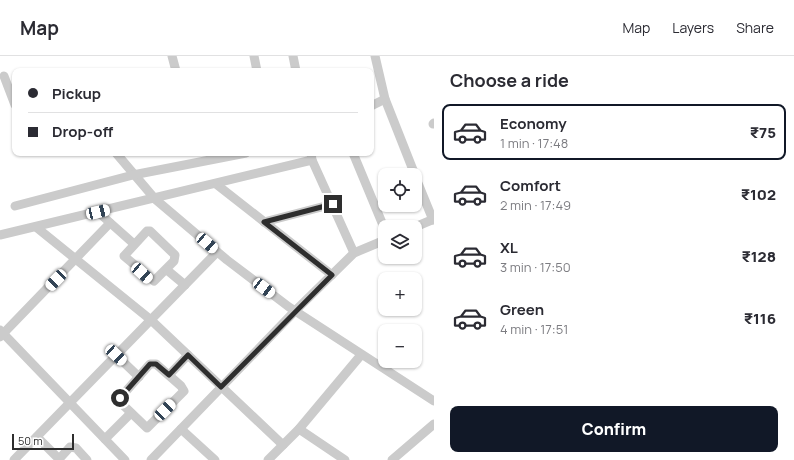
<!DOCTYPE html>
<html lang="en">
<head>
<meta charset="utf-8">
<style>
  :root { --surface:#fff; --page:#f7f7f7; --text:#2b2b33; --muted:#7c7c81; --line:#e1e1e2; --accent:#111827 }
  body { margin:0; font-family:Manrope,sans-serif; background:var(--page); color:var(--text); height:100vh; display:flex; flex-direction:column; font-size:15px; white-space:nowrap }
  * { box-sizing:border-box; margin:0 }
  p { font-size:13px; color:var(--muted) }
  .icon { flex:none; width:22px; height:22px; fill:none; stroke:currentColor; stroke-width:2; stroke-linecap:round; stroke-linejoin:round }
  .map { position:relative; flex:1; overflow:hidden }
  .panel { display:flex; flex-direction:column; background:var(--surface); width:360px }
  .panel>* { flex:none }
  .hud { position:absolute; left:12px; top:12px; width:362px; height:88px; border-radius:8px; box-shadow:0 1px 3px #0004; display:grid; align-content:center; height:88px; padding:0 16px; background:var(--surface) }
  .fabs { position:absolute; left:378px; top:112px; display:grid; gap:8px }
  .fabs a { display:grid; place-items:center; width:44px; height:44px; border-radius:8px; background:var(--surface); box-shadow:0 1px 3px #0004; font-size:20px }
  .scale { position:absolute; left:12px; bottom:10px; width:62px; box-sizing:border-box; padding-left:4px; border:2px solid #2e2e2e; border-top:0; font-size:11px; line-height:14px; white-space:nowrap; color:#2e2e2e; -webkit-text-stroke:3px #fff; paint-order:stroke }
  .end { position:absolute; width:18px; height:18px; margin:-9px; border:5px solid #2e2e2e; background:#fff; box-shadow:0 0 0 2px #fff }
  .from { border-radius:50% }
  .car { position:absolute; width:12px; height:24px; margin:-12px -6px; border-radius:5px; box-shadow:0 0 3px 1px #0007; background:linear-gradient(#fff 24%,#345 0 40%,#fff 0 76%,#345 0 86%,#fff 0) }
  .hud b { display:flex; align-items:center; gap:14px; height:38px; font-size:15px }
  .hud b+b { border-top:1px solid var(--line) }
  .hud i { width:10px; height:10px; background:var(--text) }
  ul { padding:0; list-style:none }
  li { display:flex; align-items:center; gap:12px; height:56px; margin:0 8px 6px; padding:0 8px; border:2px solid transparent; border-radius:8px }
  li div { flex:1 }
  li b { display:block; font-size:15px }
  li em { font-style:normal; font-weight:800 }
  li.on { border-color:var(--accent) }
  li>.icon { width:36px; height:36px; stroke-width:1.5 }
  h2 { padding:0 16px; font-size:18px; line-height:48px }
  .button { display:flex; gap:8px; margin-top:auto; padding:8px 16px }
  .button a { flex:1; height:46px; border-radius:8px; background:var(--accent); color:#fff; font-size:16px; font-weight:800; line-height:46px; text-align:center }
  header { display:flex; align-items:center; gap:24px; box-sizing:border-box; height:56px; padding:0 20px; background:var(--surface); border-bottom:1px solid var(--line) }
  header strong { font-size:19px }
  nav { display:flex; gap:22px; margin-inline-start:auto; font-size:14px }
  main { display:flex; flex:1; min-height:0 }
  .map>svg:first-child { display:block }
</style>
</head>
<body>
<header>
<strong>Map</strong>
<nav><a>Map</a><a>Layers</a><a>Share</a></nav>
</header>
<main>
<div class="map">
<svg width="434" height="404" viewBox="0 0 434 404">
  <rect width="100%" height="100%" fill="#fff"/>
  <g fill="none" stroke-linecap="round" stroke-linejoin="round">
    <!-- minor -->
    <g stroke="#cbcbcb" stroke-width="9">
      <polyline points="172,0 176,15"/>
      <polyline points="254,0 257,15"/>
      <polyline points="293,0 296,15"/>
      <polyline points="375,0 385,43 415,119"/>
      <polyline points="4,20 15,49"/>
      <polyline points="371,50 385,43"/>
      <polyline points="433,68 434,67"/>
      <polyline points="116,97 155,143 227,204 289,251 434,345"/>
      <polyline points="311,97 312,104 354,197"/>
      <polyline points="353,97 385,174"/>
      <polyline points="415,120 433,164"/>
      <polyline points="216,128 332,219"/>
      <polyline points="15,150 133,119 246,97"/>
      <polyline points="98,156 134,188"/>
      <polyline points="264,166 333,148"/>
      <polyline points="36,171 151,264 283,389"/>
      <polyline points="415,171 434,163"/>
      <polygon points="147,175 150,175 175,199 174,205 154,225 124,200"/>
      <polyline points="0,179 312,104"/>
      <polyline points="167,214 185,229"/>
      <polyline points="0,274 125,404"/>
      <polyline points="0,281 110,167"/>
      <polyline points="116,299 139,321"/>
      <polygon points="150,308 156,308 181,330 184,335 147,372 121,347 120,342"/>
      <polyline points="169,319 188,299"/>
      <polyline points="181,373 215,404"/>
      <polyline points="299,373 345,404"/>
      <polyline points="37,381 56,400 60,402 70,391 76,392 87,404"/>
      <polyline points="105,383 131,357"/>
      <polyline points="14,404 217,196"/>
      <polyline points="151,404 295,255 354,197 385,184"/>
      <polyline points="268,404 299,373 361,299"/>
      <polyline points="392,404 434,368"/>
    </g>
  </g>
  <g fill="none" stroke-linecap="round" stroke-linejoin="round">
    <!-- route -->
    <polyline stroke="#2e2e2e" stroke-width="5" points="120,342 150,308 156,308 169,319 188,299 221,331 332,219 264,166 333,148"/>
  </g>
</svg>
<div class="fabs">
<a><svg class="icon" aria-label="locate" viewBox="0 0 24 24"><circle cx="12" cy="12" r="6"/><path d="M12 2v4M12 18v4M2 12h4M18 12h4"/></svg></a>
<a><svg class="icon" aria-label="layers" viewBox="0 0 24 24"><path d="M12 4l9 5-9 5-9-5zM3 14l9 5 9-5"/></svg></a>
<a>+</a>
<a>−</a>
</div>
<div class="scale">50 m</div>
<i class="end from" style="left:120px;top:342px"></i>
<i class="end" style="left:333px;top:148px"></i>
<i class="car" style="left:98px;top:156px;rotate:77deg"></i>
<i class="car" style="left:207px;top:187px;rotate:131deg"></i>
<i class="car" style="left:142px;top:217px;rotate:132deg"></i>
<i class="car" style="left:56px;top:224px;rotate:224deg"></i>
<i class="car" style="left:264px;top:232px;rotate:127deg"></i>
<i class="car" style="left:116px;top:299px;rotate:133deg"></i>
<i class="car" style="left:165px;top:354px;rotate:45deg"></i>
<div class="hud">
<b><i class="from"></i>Pickup</b>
<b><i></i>Drop-off</b>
</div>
</div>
<section class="panel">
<h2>Choose a ride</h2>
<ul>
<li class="on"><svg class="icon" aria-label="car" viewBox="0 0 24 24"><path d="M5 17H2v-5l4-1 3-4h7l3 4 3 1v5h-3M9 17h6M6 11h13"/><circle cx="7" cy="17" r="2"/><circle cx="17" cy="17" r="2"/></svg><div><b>Economy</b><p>1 min · 17:48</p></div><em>₹75</em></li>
<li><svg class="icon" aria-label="car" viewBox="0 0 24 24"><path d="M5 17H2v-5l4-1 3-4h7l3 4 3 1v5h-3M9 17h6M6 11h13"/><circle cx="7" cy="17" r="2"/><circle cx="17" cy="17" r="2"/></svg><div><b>Comfort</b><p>2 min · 17:49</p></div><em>₹102</em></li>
<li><svg class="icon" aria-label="car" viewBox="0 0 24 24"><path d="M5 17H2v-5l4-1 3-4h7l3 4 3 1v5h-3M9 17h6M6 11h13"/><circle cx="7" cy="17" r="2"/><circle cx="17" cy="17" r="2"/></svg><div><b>XL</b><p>3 min · 17:50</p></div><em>₹128</em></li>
<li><svg class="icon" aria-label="car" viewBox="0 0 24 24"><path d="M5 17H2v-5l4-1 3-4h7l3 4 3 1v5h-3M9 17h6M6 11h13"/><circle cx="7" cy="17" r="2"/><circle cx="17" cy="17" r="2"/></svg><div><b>Green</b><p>4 min · 17:51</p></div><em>₹116</em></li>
</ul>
<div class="button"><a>Confirm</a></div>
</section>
</main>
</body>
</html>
